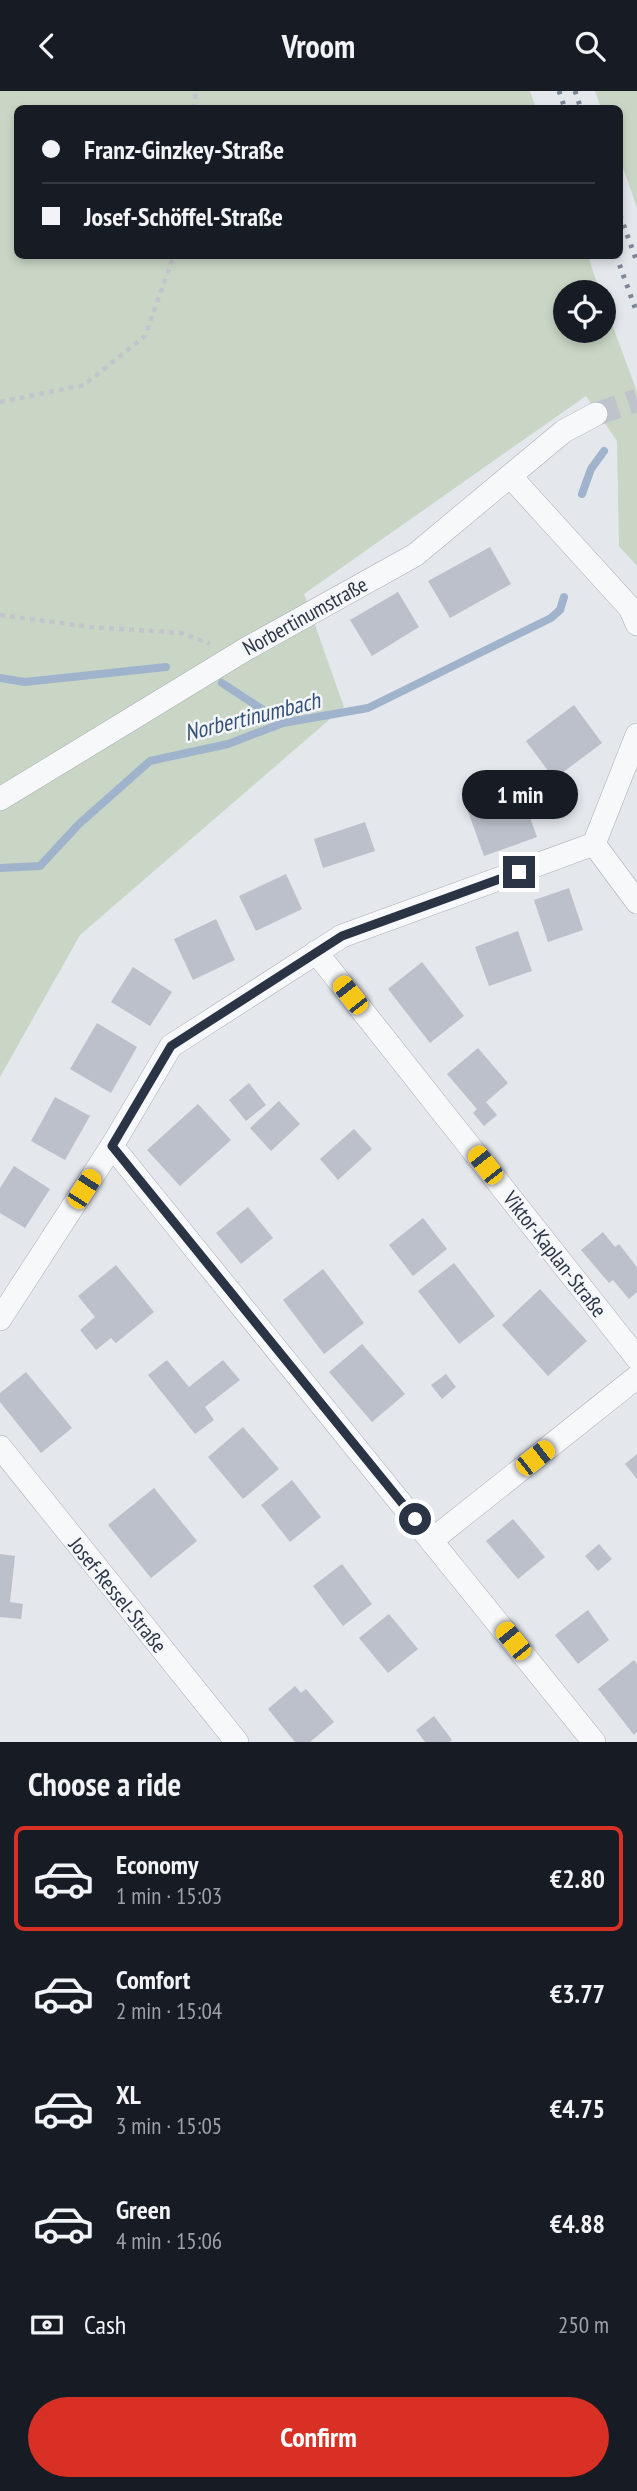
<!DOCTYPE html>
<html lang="en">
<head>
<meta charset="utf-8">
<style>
  :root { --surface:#171b24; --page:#20242c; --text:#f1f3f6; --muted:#9ea1a6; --line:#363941; --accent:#d93025 }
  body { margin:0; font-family:"PT Sans Narrow",sans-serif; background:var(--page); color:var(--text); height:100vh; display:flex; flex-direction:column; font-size:26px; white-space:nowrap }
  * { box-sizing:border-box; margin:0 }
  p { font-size:23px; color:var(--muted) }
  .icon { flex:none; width:38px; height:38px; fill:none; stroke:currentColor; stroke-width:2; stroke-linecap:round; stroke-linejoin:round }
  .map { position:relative; height:1651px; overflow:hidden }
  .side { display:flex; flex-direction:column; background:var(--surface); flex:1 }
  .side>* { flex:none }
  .top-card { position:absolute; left:14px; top:14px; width:609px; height:154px; border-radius:10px; box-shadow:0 4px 10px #0003; display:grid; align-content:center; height:154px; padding:0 28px; background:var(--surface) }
  .tools { position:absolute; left:553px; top:189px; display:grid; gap:14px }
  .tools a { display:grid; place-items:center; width:63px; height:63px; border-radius:50%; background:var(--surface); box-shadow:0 4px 10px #0003; font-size:35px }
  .end { position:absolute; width:32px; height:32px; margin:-16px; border:9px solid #2b3445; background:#fff; box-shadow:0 0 0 4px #fff }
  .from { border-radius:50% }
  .bubble { position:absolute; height:49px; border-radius:24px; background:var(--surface); box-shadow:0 4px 10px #0003; font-size:23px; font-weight:700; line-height:49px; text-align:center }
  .car { position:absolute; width:21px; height:42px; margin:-21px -10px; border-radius:9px; box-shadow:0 0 5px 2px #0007; background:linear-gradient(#f5c518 24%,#345 0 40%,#f5c518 0 76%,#345 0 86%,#f5c518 0) }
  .top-card b { display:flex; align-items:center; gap:24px; height:66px; font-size:26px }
  .top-card b+b { border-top:2px solid var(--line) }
  .top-card i { width:18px; height:18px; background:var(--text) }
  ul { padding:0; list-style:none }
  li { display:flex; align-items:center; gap:21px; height:105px; margin:0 14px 10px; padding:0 14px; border:4px solid transparent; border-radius:10px }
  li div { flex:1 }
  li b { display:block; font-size:26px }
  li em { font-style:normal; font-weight:700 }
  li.active { border-color:var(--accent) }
  li>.icon { width:63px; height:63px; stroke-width:1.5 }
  h2 { padding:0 28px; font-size:32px; line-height:84px }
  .pay { display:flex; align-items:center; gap:18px; height:77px; padding:0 28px; font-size:26px }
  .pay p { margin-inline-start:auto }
  .action { display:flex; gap:14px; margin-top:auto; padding:14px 28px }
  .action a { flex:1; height:80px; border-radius:42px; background:var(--accent); color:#fff; font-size:28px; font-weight:700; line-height:80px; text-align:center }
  header { display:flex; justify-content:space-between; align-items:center; height:91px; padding:0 28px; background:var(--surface); font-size:32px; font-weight:700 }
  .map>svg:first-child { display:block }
</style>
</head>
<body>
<header><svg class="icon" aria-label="back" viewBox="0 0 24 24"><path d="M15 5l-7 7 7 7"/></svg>Vroom<svg class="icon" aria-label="search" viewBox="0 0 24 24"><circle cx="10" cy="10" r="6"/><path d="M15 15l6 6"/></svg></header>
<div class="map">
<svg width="637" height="1651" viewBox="0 0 637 1651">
  <rect width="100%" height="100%" fill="#e4e7ec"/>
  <!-- green -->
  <g fill="#c9d6c5">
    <polygon points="0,0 530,0 536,17 18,18 18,164 588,165 600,201 565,201 565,240 604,240 604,211 637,301 637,475 619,455 617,350 586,305 304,503 344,616 80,844 0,986"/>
    <polygon points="595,0 637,0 637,117 620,68 620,18 601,17"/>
  </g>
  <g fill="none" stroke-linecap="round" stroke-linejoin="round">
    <!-- stream -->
    <g stroke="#9fb4cc" stroke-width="8">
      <polyline points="582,403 591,378 604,360"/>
      <polyline points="0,587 25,591 166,576"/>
      <polyline points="222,592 283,632"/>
      <polyline points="0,777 40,775 79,733 150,670 228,653 283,632 368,617 551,527 560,519 564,506"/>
    </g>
  </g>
  <!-- building -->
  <g fill="#bbc0ca">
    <polygon points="490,456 511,493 450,527 428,490"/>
    <polygon points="398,501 419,536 372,565 350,529"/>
    <polygon points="574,614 602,652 554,688 526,650"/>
    <polygon points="518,693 537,746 484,765 465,712"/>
    <polygon points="365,731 375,760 323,777 314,748"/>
    <polygon points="286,783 302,818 256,840 239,805"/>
    <polygon points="569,797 583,839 548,851 534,809"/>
    <polygon points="216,828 235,869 193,889 174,848"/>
    <polygon points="518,840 532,880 489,895 475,856"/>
    <polygon points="422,871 464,925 430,952 388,898"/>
    <polygon points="133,876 172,901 150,935 111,911"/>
    <polygon points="97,932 137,956 111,1002 70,978"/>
    <polygon points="478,957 508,992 486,1011 497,1024 484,1035 473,1022 477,1018 447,983"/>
    <polygon points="249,992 266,1014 246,1030 229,1009"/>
    <polygon points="55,1006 90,1025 65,1069 31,1050"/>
    <polygon points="279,1010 300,1033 271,1060 250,1037"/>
    <polygon points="198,1013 231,1049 180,1095 147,1059"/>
    <polygon points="354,1038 372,1058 338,1089 320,1068"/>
    <polygon points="14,1075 50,1098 25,1137 0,1122 0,1097"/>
    <polygon points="248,1116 273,1147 241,1173 216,1142"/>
    <polygon points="423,1127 447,1158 413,1185 389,1154"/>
    <polygon points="603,1141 615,1156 619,1153 637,1176 637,1201 629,1208 613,1189 609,1192 581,1159"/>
    <polygon points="454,1172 495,1225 459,1253 418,1200"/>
    <polygon points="116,1174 154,1221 116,1252 111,1247 96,1259 80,1239 95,1226 78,1205"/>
    <polygon points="323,1178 364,1232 324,1263 283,1209"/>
    <polygon points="540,1198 587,1250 548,1285 502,1234"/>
    <polygon points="362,1253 405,1303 372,1331 329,1281"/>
    <polygon points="167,1269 189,1296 223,1269 240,1289 205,1316 214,1329 195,1343 148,1284"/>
    <polygon points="26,1281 72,1337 41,1362 0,1311 0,1302"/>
    <polygon points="446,1283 456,1296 442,1308 431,1294"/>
    <polygon points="243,1336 279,1378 243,1408 208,1366"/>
    <polygon points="637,1363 637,1388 625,1373"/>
    <polygon points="292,1389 321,1426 290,1451 261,1414"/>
    <polygon points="154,1397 197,1450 151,1487 108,1434"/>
    <polygon points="513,1428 545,1466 518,1488 486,1450"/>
    <polygon points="599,1453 612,1468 598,1480 585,1465"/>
    <polygon points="0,1463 15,1465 10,1511 23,1513 21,1528 0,1526"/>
    <polygon points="342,1473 372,1513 343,1535 313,1495"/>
    <polygon points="588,1519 609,1549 578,1573 555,1544"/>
    <polygon points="389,1523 418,1558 388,1582 359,1547"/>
    <polygon points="634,1569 637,1573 637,1641 634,1644 598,1598"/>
    <polygon points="295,1595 301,1602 306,1598 334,1631 310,1651 295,1651 268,1618"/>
    <polygon points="434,1625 452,1649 449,1651 425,1651 416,1639"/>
  </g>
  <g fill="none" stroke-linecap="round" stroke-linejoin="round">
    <!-- street-tunnel -->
    <polyline stroke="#bfc3cb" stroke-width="23" stroke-dasharray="23 11" stroke-linecap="butt" points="596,323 637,309"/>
    <!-- street casing -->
    <g stroke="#a9aeb7" stroke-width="24">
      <g id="street">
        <polyline points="511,386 630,517 637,533"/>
        <polyline points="0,708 246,558 415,464 564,340 596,323"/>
        <polyline points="594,753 637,811"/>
        <polyline points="316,861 637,1267"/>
        <polyline points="112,1055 594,1651"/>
        <polyline points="0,1228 112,1055 171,955 342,845 594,753 637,644"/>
        <polyline points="0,1356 237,1651"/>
        <polyline points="432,1449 637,1286"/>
      </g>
    </g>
    <!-- path -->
    <g stroke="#c2c5cb" stroke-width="4.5" stroke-dasharray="5 5" stroke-linecap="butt">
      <polyline points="194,18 196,0"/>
      <polyline points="0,311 84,294 145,245 174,164"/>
      <polyline points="0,524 90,536 182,542 210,553"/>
    </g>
    <!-- street -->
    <use href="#street" stroke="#f7f8fa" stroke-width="23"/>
    <!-- rail -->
    <g stroke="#7d8696" stroke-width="5" stroke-dasharray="3.5 7" stroke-linecap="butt">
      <polyline points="559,0 565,18"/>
      <polyline points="575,0 581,18"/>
      <polyline points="620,124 637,171"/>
      <polyline points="616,164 637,222"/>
    </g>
  </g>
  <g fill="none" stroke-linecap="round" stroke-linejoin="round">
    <!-- route -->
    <polyline stroke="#2b3445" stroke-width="9" points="415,1428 112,1055 171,955 342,845 519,781"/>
  </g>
  <g text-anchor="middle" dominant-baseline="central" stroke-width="5" stroke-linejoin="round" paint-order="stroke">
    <!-- street labels -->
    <g font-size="21" fill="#2b3445" stroke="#f4f6f9">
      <text transform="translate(305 525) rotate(-29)">Norbertinumstraße</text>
      <text transform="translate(555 1163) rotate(52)">Viktor-Kaplan-Straße</text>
      <text transform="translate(118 1504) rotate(51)">Josef-Ressel-Straße</text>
    </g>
    <!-- water labels -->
    <g font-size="23" font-style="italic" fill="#34527a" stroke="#f4f6f9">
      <text transform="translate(252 625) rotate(-14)">Norbertinumbach</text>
    </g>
  </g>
</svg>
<div class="tools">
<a><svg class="icon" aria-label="locate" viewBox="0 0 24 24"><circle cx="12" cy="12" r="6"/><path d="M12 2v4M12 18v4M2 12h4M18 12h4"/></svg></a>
</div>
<i class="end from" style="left:415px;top:1428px"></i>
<i class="end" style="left:519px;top:781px"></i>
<div class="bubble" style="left:462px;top:679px;width:116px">1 min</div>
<i class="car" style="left:350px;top:904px;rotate:322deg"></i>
<i class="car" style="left:485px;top:1074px;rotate:322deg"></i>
<i class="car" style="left:84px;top:1098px;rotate:33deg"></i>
<i class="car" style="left:535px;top:1367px;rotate:52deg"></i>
<i class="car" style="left:513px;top:1550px;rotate:321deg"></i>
<div class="top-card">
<b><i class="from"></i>Franz-Ginzkey-Straße</b>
<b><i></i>Josef-Schöffel-Straße</b>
</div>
</div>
<section class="side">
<h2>Choose a ride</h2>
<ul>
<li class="active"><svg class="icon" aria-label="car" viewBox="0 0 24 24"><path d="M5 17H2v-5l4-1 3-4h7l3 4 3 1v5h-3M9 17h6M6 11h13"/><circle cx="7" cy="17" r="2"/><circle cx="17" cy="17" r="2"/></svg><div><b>Economy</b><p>1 min · 15:03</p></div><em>€2.80</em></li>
<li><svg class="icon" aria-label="car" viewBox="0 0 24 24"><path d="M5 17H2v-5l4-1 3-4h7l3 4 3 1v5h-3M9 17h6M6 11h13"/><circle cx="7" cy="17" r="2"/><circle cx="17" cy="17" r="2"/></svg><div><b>Comfort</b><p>2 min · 15:04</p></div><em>€3.77</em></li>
<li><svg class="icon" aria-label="car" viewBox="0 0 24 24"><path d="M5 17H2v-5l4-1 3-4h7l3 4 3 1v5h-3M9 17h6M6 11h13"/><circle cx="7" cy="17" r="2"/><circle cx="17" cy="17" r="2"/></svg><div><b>XL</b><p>3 min · 15:05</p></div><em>€4.75</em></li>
<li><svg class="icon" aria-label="car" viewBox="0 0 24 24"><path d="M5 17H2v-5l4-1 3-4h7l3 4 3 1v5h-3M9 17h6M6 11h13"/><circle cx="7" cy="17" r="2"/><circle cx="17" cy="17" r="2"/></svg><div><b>Green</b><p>4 min · 15:06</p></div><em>€4.88</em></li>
</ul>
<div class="pay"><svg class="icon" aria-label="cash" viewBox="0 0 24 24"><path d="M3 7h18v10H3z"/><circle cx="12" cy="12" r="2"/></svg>Cash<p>250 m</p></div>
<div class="action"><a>Confirm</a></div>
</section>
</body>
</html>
